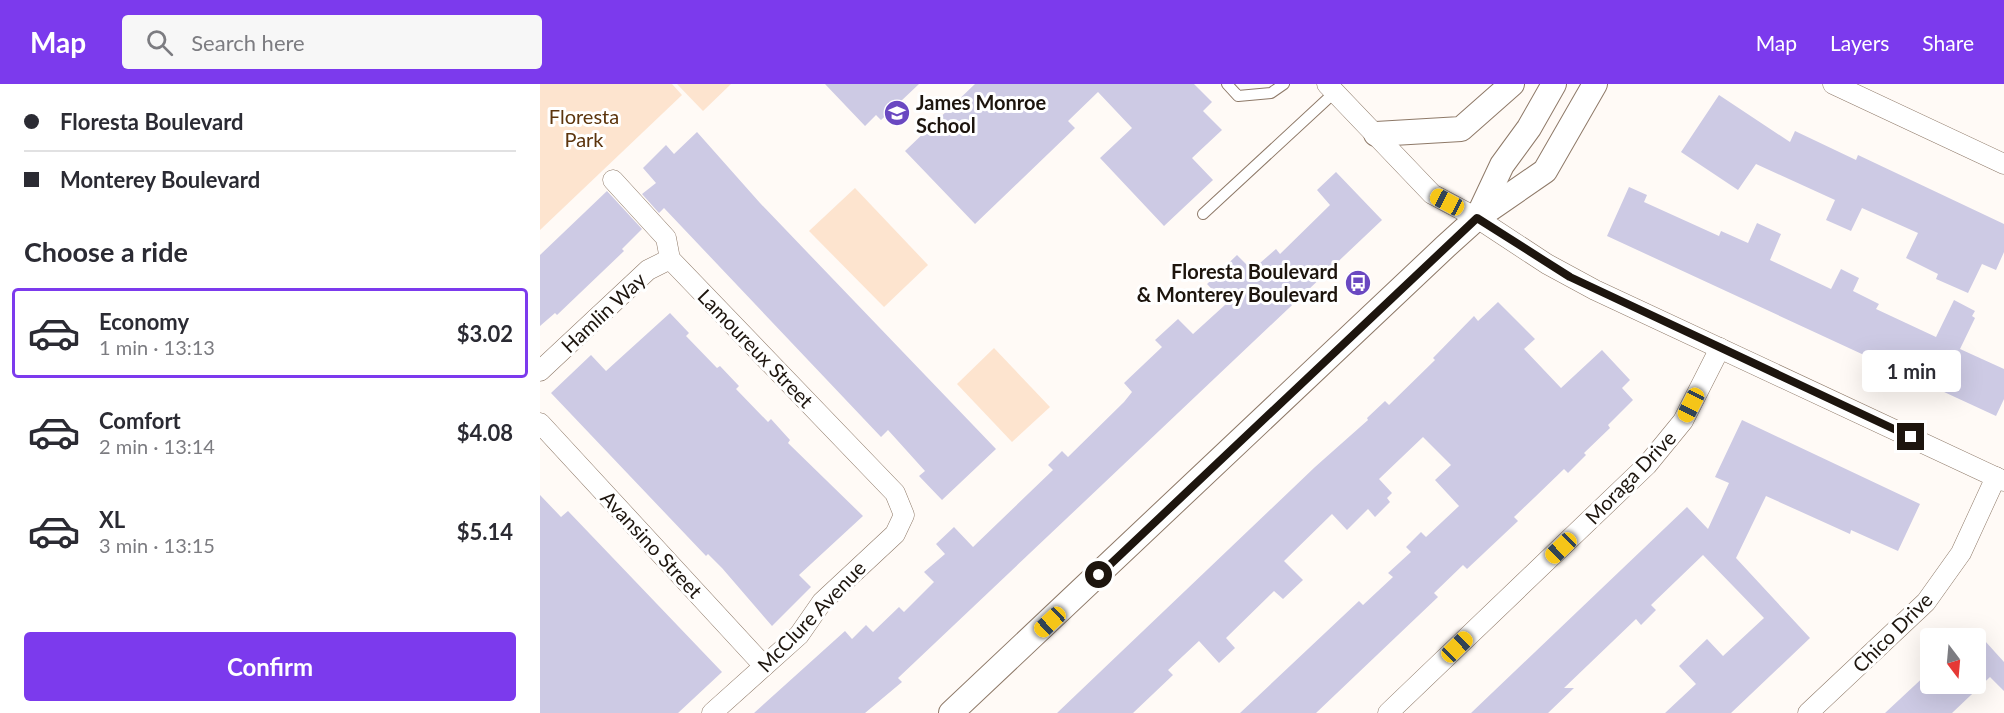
<!DOCTYPE html>
<html lang="en">
<head>
<meta charset="utf-8">
<style>
  :root { --surface:#fff; --page:#f7f7f7; --text:#2b2b33; --muted:#7c7c81; --line:#e1e1e2; --accent:#7c3aed }
  body { margin:0; font-family:Lato,sans-serif; background:var(--page); color:var(--text); height:100vh; display:flex; flex-direction:column; font-size:22px; white-space:nowrap }
  * { box-sizing:border-box; margin:0 }
  p { font-size:20px; color:var(--muted) }
  .icon { flex:none; width:33px; height:33px; fill:none; stroke:currentColor; stroke-width:2; stroke-linecap:round; stroke-linejoin:round }
  .map { position:relative; flex:1; overflow:hidden }
  .sheet { display:flex; flex-direction:column; background:var(--surface); width:540px }
  .sheet>* { flex:none }
  .banner { display:grid; align-content:center; height:132px; padding:0 24px; background:var(--surface) }
  .needle { width:39px; rotate:164deg }
  .controls { position:absolute; left:1380px; top:544px; display:grid; gap:12px }
  .controls a { display:grid; place-items:center; width:66px; height:66px; border-radius:6px; background:var(--surface); box-shadow:0 6px 24px #0002; font-size:30px }
  .end { position:absolute; width:27px; height:27px; margin:-14px; border:8px solid #1d150e; background:#fff; box-shadow:0 0 0 3px #fff }
  .from { border-radius:50% }
  .bubble { position:absolute; height:42px; border-radius:6px; background:var(--surface); box-shadow:0 6px 24px #0002; font-size:20px; font-weight:700; line-height:42px; text-align:center }
  .car { position:absolute; width:18px; height:36px; margin:-18px -9px; border-radius:8px; box-shadow:0 0 4px 2px #0007; background:linear-gradient(#f5c518 24%,#345 0 40%,#f5c518 0 76%,#345 0 86%,#f5c518 0) }
  .banner b { display:flex; align-items:center; gap:21px; height:57px; font-size:22px }
  .banner b+b { border-top:2px solid var(--line) }
  .banner i { width:15px; height:15px; background:var(--text) }
  ul { padding:0; list-style:none }
  li { display:flex; align-items:center; gap:18px; height:90px; margin:0 12px 9px; padding:0 12px; border:3px solid transparent; border-radius:6px }
  li div { flex:1 }
  li b { display:block; font-size:22px }
  li em { font-style:normal; font-weight:700 }
  li.active { border-color:var(--accent) }
  li>.icon { width:54px; height:54px; stroke-width:1.5 }
  h2 { padding:0 24px; font-size:27px; line-height:72px }
  .action { display:flex; gap:12px; margin-top:auto; padding:12px 24px }
  .action a { flex:1; height:69px; border-radius:6px; background:var(--accent); color:#fff; font-size:24px; font-weight:700; line-height:69px; text-align:center }
  header { display:flex; align-items:center; gap:36px; box-sizing:border-box; height:84px; padding:0 30px; background:var(--accent); color:#fff }
  header strong { font-size:28px }
  nav { display:flex; gap:33px; margin-inline-start:auto; font-size:21px }
  .search { width:420px; height:54px; background:var(--page); display:flex; align-items:center; gap:15px; box-sizing:border-box; padding:0 21px; border-radius:6px; color:var(--muted); font-size:22px }
  main { display:flex; flex:1; min-height:0 }
  .map>svg:first-child { display:block }
</style>
</head>
<body>
<header>
<strong>Map</strong>
<div class="search"><svg class="icon" aria-label="search" viewBox="0 0 24 24"><circle cx="10" cy="10" r="6"/><path d="M15 15l6 6"/></svg>Search here</div>
<nav><a>Map</a><a>Layers</a><a>Share</a></nav>
</header>
<main>
<section class="sheet">
<div class="banner">
<b><i class="from"></i>Floresta Boulevard</b>
<b><i></i>Monterey Boulevard</b>
</div>
<h2>Choose a ride</h2>
<ul>
<li class="active"><svg class="icon" aria-label="car" viewBox="0 0 24 24"><path d="M5 17H2v-5l4-1 3-4h7l3 4 3 1v5h-3M9 17h6M6 11h13"/><circle cx="7" cy="17" r="2"/><circle cx="17" cy="17" r="2"/></svg><div><b>Economy</b><p>1 min · 13:13</p></div><em>$3.02</em></li>
<li><svg class="icon" aria-label="car" viewBox="0 0 24 24"><path d="M5 17H2v-5l4-1 3-4h7l3 4 3 1v5h-3M9 17h6M6 11h13"/><circle cx="7" cy="17" r="2"/><circle cx="17" cy="17" r="2"/></svg><div><b>Comfort</b><p>2 min · 13:14</p></div><em>$4.08</em></li>
<li><svg class="icon" aria-label="car" viewBox="0 0 24 24"><path d="M5 17H2v-5l4-1 3-4h7l3 4 3 1v5h-3M9 17h6M6 11h13"/><circle cx="7" cy="17" r="2"/><circle cx="17" cy="17" r="2"/></svg><div><b>XL</b><p>3 min · 13:15</p></div><em>$5.14</em></li>
</ul>
<div class="action"><a>Confirm</a></div>
</section>
<div class="map">
<svg width="1464" height="629" viewBox="0 0 1464 629">
  <rect width="100%" height="100%" fill="#fffaf6"/>
  <!-- green -->
  <g fill="#fde4cf">
    <polygon points="0,0 132,0 142,11 0,146"/>
    <polygon points="137,0 191,0 163,27"/>
    <polygon points="315,104 388,181 344,223 269,147"/>
    <polygon points="454,264 510,323 472,358 417,300"/>
  </g>
  <!-- building -->
  <g fill="#cdcae4">
    <polygon points="285,0 379,0 341,36 336,31 325,42"/>
    <polygon points="435,0 654,0 672,18 663,27 682,46 652,74 673,96 624,142 560,74 592,44 558,8 528,37 535,44 435,140 365,67"/>
    <polygon points="1179,11 1250,58 1255,47 1316,76 1318,71 1464,140 1464,168 1456,186 1442,180 1428,209 1396,195 1398,190 1366,174 1378,149 1322,124 1311,147 1286,136 1295,116 1216,80 1198,106 1141,68"/>
    <polygon points="157,48 220,119 456,365 402,416 379,392 385,387 348,346 341,353 124,124 119,129 102,110 116,99 103,84 126,61 134,70"/>
    <polygon points="796,88 842,136 358,594 362,598 325,629 214,629 305,547 312,555 326,541 333,548 359,523 364,528 394,498 384,488 405,470 396,460 414,443 433,463 513,386 508,381 522,367 528,373 584,318 592,308 584,299 622,263 615,256 638,235 653,250 686,220 667,200 697,171 712,186 736,165 740,170 790,121 777,106"/>
    <polygon points="1089,103 1107,111 1104,118 1179,152 1181,147 1208,159 1217,139 1241,150 1230,176 1291,205 1301,185 1319,194 1313,207 1339,220 1336,225 1396,253 1414,216 1435,227 1432,232 1435,234 1420,265 1464,285 1464,315 1456,332 1067,152"/>
    <polygon points="67,107 102,145 82,165 84,167 17,231 15,229 0,242 0,171"/>
    <polygon points="958,218 995,255 984,265 1021,304 1062,266 1090,296 1082,304 1093,316 1068,341 1070,344 1044,369 1046,371 1028,389 1024,385 995,413 974,433 978,437 927,485 923,481 894,509 898,513 776,629 700,629 819,517 823,521 853,493 848,489 871,468 866,463 881,448 886,453 919,422 895,396 911,381 883,353 839,395 852,409 847,414 850,418 835,433 828,425 807,446 792,430 744,477 763,496 743,515 734,507 686,554 695,564 679,579 659,557 628,586 633,591 593,629 517,629 775,383 828,336 827,334 845,317 849,321 895,276 893,274 934,232 938,237"/>
    <polygon points="130,229 149,249 146,252 177,284 180,282 199,302 196,305 228,338 231,335 250,356 248,359 323,432 259,491 271,503 232,542 182,484 168,470 166,472 11,309 51,271 66,287"/>
    <polygon points="1202,336 1380,420 1358,467 1311,446 1310,450 1226,412 1196,474 1270,554 1191,629 1125,629 1156,600 1139,582 1167,555 1183,572 1224,534 1163,471 1111,521 1116,526 1101,541 1096,535 1024,604 1034,604 1008,629 931,629 1147,423 1168,445 1189,399 1175,393"/>
    <polygon points="0,411 21,433 28,427 182,588 138,629 0,629"/>
    <polygon points="1436,547 1464,578 1464,607 1450,593 1412,629 1345,629 1389,588 1390,600 1436,600"/>
  </g>
  <g fill="none" stroke-linecap="round" stroke-linejoin="round">
    <!-- service casing -->
    <g stroke="#8e7968" stroke-width="12">
      <g id="service">
        <polyline points="687,0 698,12 731,9 744,0"/>
        <polyline points="663,130 795,8"/>
      </g>
    </g>
    <!-- minor casing -->
    <g stroke="#8e7968" stroke-width="21">
      <g id="minor">
        <polyline points="787,0 892,110 937,134 1007,180 1055,206 1464,397"/>
        <polyline points="1293,0 1464,80"/>
        <polyline points="73,96 126,154 130,175 355,409 364,431 355,450 282,518 259,551 172,629"/>
        <polyline points="0,287 108,186 130,175"/>
        <polyline points="0,339 224,582"/>
        <polyline points="848,629 1107,381 1143,337 1180,264"/>
        <polyline points="1268,629 1386,518 1421,469 1456,393"/>
      </g>
    </g>
    <!-- tertiary casing -->
    <g stroke="#8e7968" stroke-width="26">
      <g id="tertiary">
        <polyline points="836,50 921,45 972,0"/>
        <polyline points="938,132 962,81 989,44 1014,0"/>
        <polyline points="411,629 906,162 937,134 1005,87 1055,0"/>
      </g>
    </g>
    <!-- service -->
    <use href="#service" stroke="#fff" stroke-width="10"/>
    <!-- minor -->
    <use href="#minor" stroke="#fff" stroke-width="20"/>
    <!-- tertiary -->
    <use href="#tertiary" stroke="#fff" stroke-width="24"/>
  </g>
  <g fill="none" stroke-linecap="round" stroke-linejoin="round">
    <!-- route -->
    <polyline stroke="#1d150e" stroke-width="8" points="559,491 937,134 1030,193 1371,353"/>
  </g>
  <!-- icons -->
  <defs>
    <g id="school-disc" transform="scale(1.35)"><circle r="9.5" fill="#6a48c1" stroke="#fff"/><path d="M0-5L7-2L0 1L-7-2ZM-4 1L0 2.5L4 1V4Q0 6-4 4Z" fill="#fff"/></g>
    <g id="bus-disc" transform="scale(1.35)"><circle r="9.5" fill="#6a48c1" stroke="#fff"/><path d="M-5-6H5V4H4V6H2V4H-2V6H-4V4H-5ZM-3.5-4V0h7V-4ZM-3.5 1.2v1.5H-2V1.2ZM2 1.2v1.5H3.5V1.2Z" fill="#fff"/></g>
  </defs>
  <g fill-rule="evenodd">
    <use href="#school-disc" x="357" y="29"/>
    <use href="#bus-disc" x="818" y="199"/>
  </g>
  <g text-anchor="middle" dominant-baseline="central" stroke-width="6" stroke-linejoin="round" paint-order="stroke">
    <!-- poi labels -->
    <g font-size="20" font-weight="bold" fill="#1d150e" stroke="#fff" text-anchor="start">
      <text x="376" y="18">James Monroe<tspan x="376" dy="23">School</tspan></text>
      <text x="798" y="187" text-anchor="end">Floresta Boulevard<tspan x="798" dy="23">&amp; Monterey Boulevard</tspan></text>
    </g>
    <!-- park labels -->
    <g font-size="20" fill="#5c350e" stroke="#fff">
      <text x="44" y="32">Floresta<tspan x="44" dy="23">Park</tspan></text>
    </g>
    <!-- street labels -->
    <g font-size="20" fill="#1d150e" stroke="#fff">
      <text transform="translate(63 228) rotate(-43)">Hamlin Way</text>
      <text transform="translate(216 264) rotate(46)">Lamoureux Street</text>
      <text transform="translate(1090 393) rotate(-46)">Moraga Drive</text>
      <text transform="translate(112 460) rotate(47)">Avansino Street</text>
      <text transform="translate(271 532) rotate(-46)">McClure Avenue</text>
      <text transform="translate(1352 548) rotate(-45)">Chico Drive</text>
    </g>
  </g>
</svg>
<div class="controls">
<a><svg class="needle" viewBox="-14 -14 28 28"><path d="M0-13l5 13h-10z" fill="#e53935"/><path d="M0 13l5-13h-10z" fill="#7c7c81"/></svg></a>
</div>
<i class="end from" style="left:559px;top:491px"></i>
<i class="end" style="left:1371px;top:353px"></i>
<div class="bubble" style="left:1322px;top:266px;width:99px">1 min</div>
<i class="car" style="left:907px;top:118px;rotate:298deg"></i>
<i class="car" style="left:1151px;top:321px;rotate:207deg"></i>
<i class="car" style="left:1021px;top:464px;rotate:226deg"></i>
<i class="car" style="left:510px;top:538px;rotate:227deg"></i>
<i class="car" style="left:917px;top:563px;rotate:46deg"></i>
</div>
</main>
</body>
</html>
